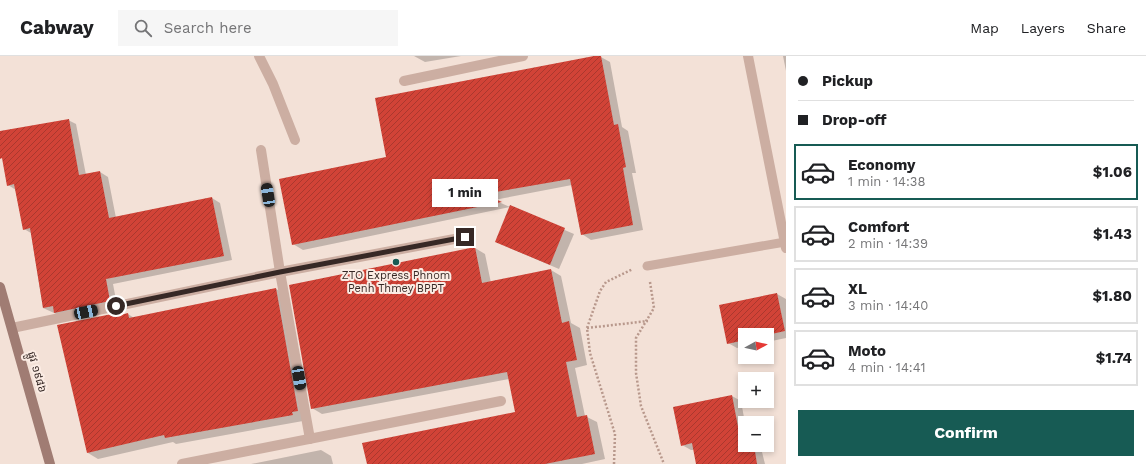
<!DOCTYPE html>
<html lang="en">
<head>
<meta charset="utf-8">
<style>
  :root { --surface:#fff; --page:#f6f6f6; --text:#202124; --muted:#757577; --line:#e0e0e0; --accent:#175b54 }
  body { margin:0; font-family:"Work Sans","Noto Sans Khmer",sans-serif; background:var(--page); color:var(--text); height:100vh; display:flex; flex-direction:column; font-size:15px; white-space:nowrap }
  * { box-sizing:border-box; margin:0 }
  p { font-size:13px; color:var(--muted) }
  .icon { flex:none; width:22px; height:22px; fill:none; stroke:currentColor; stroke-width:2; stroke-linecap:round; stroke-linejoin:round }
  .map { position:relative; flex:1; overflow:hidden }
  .side { display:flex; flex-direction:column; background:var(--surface); width:360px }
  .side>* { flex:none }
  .hud { display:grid; align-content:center; height:88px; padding:0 12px; background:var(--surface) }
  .needle { width:26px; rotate:82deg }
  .buttons { position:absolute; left:738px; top:272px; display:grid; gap:8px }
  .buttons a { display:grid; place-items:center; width:36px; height:36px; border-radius:0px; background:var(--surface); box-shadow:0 2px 6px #0003; font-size:20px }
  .end { position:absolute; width:18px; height:18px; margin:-9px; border:5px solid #362825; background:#fff; box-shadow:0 0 0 2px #fff }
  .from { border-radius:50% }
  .bubble { position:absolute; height:28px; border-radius:0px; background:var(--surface); box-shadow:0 2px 6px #0003; font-size:13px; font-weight:700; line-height:28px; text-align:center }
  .car { position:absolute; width:12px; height:24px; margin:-12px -6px; border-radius:5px; box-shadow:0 0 3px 1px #0007; background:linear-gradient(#222 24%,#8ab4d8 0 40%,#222 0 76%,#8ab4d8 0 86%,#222 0) }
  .hud b { display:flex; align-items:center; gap:14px; height:38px; font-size:15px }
  .hud b+b { border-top:1px solid var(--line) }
  .hud i { width:10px; height:10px; background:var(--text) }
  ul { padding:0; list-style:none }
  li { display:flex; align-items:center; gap:12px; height:56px; margin:0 8px 6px; padding:0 4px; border:2px solid var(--line); border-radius:0px }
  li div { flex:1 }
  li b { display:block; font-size:15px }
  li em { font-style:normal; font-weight:700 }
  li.current { border-color:var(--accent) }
  li>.icon { width:36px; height:36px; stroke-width:1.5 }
  .button { display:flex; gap:8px; margin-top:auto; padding:8px 12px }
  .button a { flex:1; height:46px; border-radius:0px; background:var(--accent); color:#fff; font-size:16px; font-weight:700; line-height:46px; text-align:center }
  header { display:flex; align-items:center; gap:24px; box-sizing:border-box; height:56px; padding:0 20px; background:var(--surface); border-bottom:1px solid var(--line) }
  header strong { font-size:19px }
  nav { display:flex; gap:22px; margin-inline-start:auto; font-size:14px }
  .search { width:280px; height:36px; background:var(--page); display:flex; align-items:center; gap:10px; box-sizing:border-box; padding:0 14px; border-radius:0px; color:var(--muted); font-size:15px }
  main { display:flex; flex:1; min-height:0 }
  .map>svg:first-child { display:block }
</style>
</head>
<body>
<header>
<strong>Cabway</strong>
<div class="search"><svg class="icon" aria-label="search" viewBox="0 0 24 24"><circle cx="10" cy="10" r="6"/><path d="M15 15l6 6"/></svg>Search here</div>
<nav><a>Map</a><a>Layers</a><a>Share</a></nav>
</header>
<main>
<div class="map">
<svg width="786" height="408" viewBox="0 0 786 408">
  <defs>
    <pattern id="building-hatch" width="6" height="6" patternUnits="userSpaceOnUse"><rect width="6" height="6" fill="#d14337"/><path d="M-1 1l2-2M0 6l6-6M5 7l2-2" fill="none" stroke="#aa382e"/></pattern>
  </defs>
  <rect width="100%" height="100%" fill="#f3e1d7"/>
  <!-- shadow -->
  <g fill="#0003">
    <polygon points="414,0 461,0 425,6"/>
    <polygon points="599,0 610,6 622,71 628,75 636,117 632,117 643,174 591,184 582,178 572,129 494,144 510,151 303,194 293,188 387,102"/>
    <polygon points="783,0 786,0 786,15"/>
    <polygon points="68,64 76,68 86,119 100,116 108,121 116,162 212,142 220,147 232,204 113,228 117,249 63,261 43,252 31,177 24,173 16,134 8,129 0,87 0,76"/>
    <polygon points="511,151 574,178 559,213 505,190"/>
    <polygon points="475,192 485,198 491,227 551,214 561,220 571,267 580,272 587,309 575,312 585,360 597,366 605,403 582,408 368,408 516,357 509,323 322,358 312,352"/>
    <polygon points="276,233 287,239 303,365 176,388 173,386 98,403 88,397 112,259 116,261 128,258 134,262"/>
    <polygon points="777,238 786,243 786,282 767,286 767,279 745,279 745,290 737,292 728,287 720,250"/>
    <polygon points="732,340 741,345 745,367 745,389 753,390 762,396 765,408 697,408 694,394 691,394 682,389"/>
    <polygon points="321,394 331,400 333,408 251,408"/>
  </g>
  <!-- building -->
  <g fill="url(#building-hatch)">
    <polygon points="594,0 601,0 614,69 618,68 626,111 623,112 633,169 581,179 570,123 484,138 502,146 292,189 279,123 386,101 375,42"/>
    <polygon points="69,63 79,119 100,115 109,162 212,141 224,200 106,223 110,245 54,257 53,250 43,252 30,172 23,174 14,128 7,130 2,102 0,103 0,75"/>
    <polygon points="510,149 565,172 550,209 495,186"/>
    <polygon points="475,191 482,227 551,213 562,267 569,265 577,304 566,306 577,361 587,359 595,398 545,408 367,408 362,387 515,356 507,316 311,353 289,229"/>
    <polygon points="276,232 298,355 292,356 293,359 165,382 164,379 87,397 57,269 112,258 113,261 128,257 129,262"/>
    <polygon points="777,237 785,275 767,279 745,279 745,284 727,288 719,249"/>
    <polygon points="732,339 742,392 754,389 757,408 696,408 692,387 681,390 673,351"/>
  </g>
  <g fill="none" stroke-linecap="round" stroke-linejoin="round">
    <!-- path -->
    <g stroke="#b8988c" stroke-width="2.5" stroke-dasharray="2 2" stroke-linecap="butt">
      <polyline points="650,226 654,252 636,282 636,317 641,350 664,408"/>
      <polyline points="587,272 648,265"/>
      <polyline points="614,408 615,378 590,297 587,272 600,235 606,226 633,213"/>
    </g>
    <!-- lane -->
    <polyline stroke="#ccaea2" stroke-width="9" points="647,210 785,186"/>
    <!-- street -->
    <g stroke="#ccaea2" stroke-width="10">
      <polyline points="259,0 273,28 295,84"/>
      <polyline points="748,0 786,192"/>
      <polyline points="404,25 523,0"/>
      <polyline points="261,94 280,216 310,383"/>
      <polyline points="12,272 280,216 465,181"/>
      <polyline points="182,408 501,345"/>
    </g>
    <!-- secondary -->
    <polyline stroke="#a07c73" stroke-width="10" points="0,231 50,408"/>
  </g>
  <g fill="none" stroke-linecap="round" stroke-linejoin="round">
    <!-- route -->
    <polyline stroke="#362825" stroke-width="5" points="116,250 280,216 465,181"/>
  </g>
  <!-- markers -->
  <circle fill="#175b54" stroke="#fbece4" stroke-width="1.5" cx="396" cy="206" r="4"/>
  <g text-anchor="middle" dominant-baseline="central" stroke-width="4" stroke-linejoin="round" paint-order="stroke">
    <!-- poi labels -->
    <g font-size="11" fill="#362825" stroke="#fbece4">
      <text x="396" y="219">ZTO Express Phnom<tspan x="396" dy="13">Penh Thmey BPPT</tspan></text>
    </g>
    <!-- street labels -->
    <g font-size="11" fill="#362825" stroke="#fbece4">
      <text transform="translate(37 316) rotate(74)">ផ្លូវ ១៩៨៦</text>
    </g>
  </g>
</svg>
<div class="buttons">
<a><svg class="needle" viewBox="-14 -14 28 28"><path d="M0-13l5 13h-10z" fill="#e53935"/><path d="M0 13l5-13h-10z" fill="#757577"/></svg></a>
<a>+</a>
<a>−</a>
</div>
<i class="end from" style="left:116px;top:250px"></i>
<i class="end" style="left:465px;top:181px"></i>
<div class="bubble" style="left:432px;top:123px;width:66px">1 min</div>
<i class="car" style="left:268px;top:139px;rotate:351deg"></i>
<i class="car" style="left:86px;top:256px;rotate:78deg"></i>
<i class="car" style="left:299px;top:322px;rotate:170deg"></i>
</div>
<section class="side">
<div class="hud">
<b><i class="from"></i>Pickup</b>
<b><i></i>Drop-off</b>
</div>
<ul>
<li class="current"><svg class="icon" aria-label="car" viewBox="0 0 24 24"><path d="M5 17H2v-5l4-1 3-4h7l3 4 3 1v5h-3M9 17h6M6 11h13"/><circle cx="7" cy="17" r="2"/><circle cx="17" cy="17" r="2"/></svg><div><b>Economy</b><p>1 min · 14:38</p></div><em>$1.06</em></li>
<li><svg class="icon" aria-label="car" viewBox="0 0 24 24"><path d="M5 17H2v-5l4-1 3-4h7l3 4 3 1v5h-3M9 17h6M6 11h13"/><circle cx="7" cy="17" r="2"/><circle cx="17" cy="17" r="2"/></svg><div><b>Comfort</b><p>2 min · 14:39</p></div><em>$1.43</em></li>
<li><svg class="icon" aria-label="car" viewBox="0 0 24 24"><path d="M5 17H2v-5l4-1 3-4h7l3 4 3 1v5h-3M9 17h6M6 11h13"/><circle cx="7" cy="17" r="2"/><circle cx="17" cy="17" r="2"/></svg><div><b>XL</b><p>3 min · 14:40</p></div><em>$1.80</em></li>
<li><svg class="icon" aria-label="car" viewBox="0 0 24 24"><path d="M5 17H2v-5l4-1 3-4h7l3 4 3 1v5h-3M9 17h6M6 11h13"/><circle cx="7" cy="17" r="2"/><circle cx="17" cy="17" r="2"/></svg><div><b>Moto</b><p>4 min · 14:41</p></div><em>$1.74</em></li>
</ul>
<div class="button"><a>Confirm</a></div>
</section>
</main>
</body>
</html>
